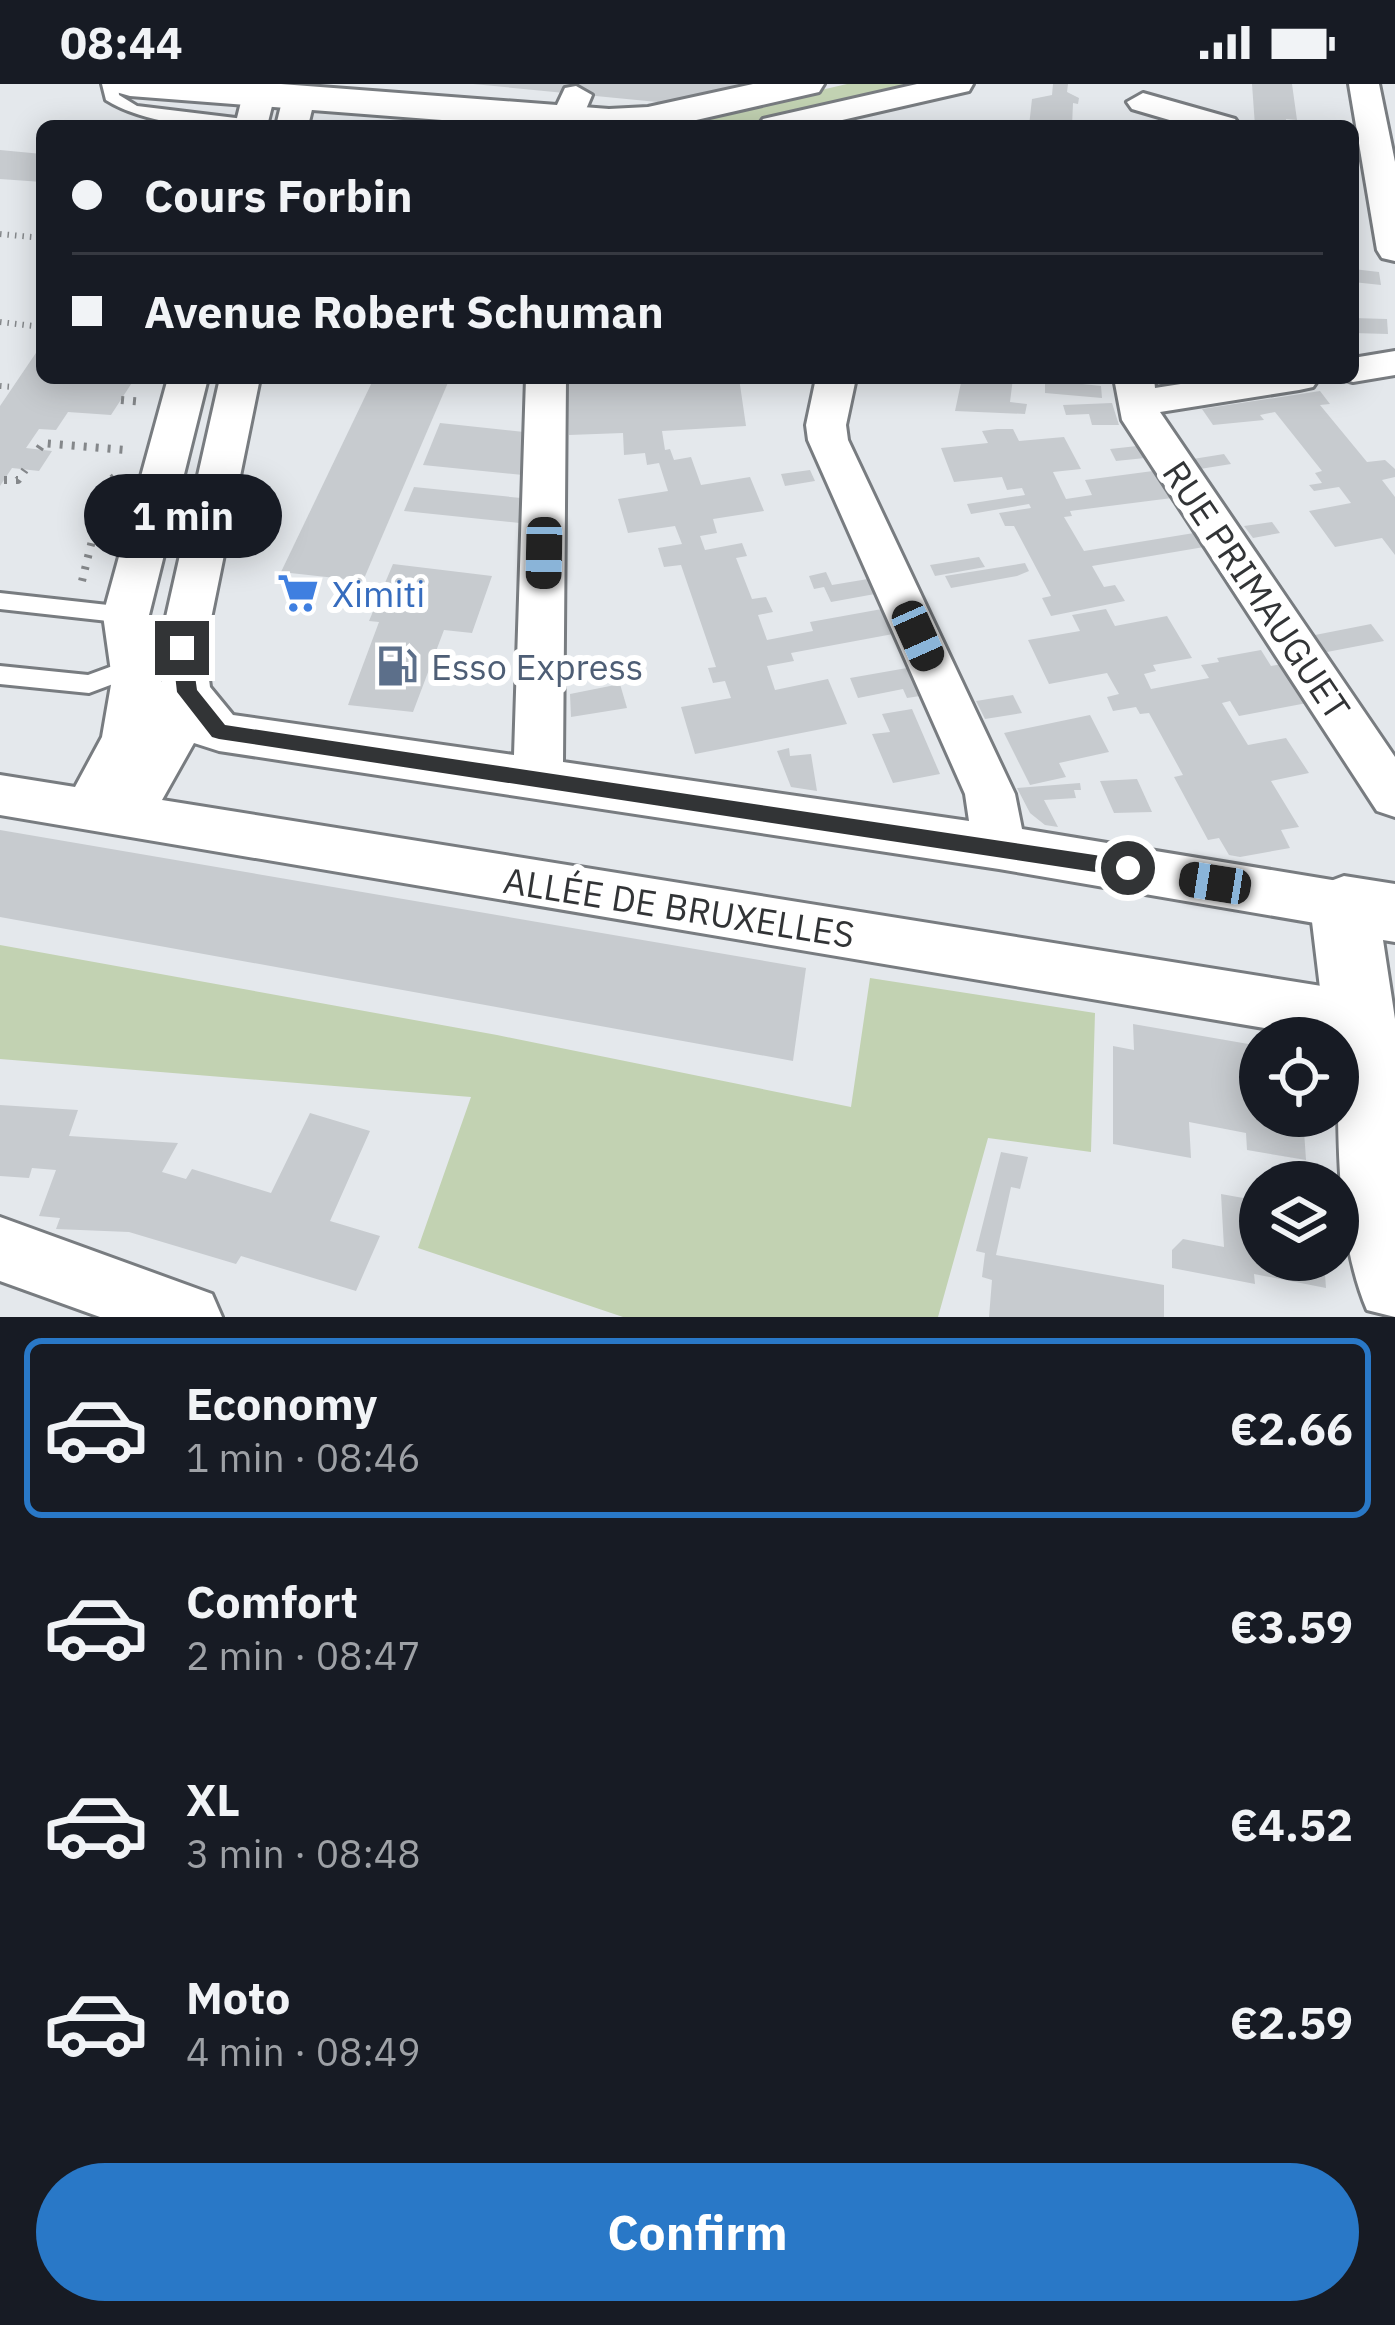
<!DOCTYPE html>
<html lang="en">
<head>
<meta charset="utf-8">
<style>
  :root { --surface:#171b24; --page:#242831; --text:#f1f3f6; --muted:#9ea1a6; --line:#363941; --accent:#2978c7 }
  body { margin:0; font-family:"IBM Plex Sans",sans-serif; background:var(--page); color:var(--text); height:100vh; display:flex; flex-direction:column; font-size:45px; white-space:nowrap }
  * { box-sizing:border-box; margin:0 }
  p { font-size:39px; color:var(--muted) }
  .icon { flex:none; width:66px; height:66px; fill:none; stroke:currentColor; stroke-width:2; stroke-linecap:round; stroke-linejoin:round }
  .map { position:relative; height:1233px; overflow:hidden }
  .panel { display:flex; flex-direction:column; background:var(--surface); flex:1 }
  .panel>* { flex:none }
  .hud { position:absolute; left:36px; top:36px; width:1323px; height:264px; border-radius:18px; box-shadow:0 6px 30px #0003; display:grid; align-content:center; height:264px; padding:0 36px; background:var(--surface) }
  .buttons { position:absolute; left:1239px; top:933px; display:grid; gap:24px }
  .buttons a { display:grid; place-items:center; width:120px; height:120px; border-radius:50%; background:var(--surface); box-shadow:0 6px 30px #0003; font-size:60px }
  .end { position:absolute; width:54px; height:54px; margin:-27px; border:15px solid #323436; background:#fff; box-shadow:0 0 0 6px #fff }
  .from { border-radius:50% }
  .bubble { position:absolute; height:84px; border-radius:42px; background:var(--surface); box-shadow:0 6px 30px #0003; font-size:39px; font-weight:700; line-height:84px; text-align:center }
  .car { position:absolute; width:36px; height:72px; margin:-36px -18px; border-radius:15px; box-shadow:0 0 9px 3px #0007; background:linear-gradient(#222 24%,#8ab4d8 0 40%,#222 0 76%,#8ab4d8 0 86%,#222 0) }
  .hud b { display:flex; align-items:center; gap:42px; height:114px; font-size:45px }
  .hud b+b { border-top:3px solid var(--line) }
  .hud i { width:30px; height:30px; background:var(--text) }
  ul { padding:21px 0 0; list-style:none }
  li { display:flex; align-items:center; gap:36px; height:180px; margin:0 24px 18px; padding:0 12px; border:6px solid transparent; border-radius:18px }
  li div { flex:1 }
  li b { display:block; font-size:45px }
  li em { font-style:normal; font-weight:700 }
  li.on { border-color:var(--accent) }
  li>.icon { width:108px; height:108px; stroke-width:1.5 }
  .primary-button { display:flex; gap:24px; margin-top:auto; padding:24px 36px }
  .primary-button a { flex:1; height:138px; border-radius:72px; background:var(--accent); color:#fff; font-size:48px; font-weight:700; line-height:138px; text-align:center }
  .status { display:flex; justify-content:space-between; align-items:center; height:84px; padding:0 60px; background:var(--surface); direction:ltr }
  .status svg { height:33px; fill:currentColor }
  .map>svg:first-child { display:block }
</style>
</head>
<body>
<div class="status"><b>08:44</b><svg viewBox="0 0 49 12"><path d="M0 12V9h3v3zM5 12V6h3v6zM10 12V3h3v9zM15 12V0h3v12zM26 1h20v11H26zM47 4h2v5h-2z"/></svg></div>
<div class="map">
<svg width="1395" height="1233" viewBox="0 0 1395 1233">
  <rect width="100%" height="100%" fill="#e4e8ec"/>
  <!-- green -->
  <g fill="#c2d2b2">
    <polygon points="847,0 932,0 753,42 665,42"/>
    <polygon points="0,861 497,951 851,1023 870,894 1095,929 1091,1068 988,1054 938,1233 623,1233 418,1164 471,1013 0,975"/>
  </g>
  <!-- building -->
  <g fill="#c7cbcf">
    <polygon points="473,0 757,0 678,20"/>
    <polygon points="1053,0 1068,0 1067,8 1079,14 1078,20 1073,19 1072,42 1029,42 1032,15 1052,11"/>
    <polygon points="1252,0 1292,0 1297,36 1286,35 1287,42 1255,42"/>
    <polygon points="0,66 42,70 42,98 0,95"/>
    <polygon points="1353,185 1379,188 1381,201 1353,198"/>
    <polygon points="1353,234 1387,235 1388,250 1353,249"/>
    <polygon points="42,260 42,294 135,294 111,331 68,328 56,346 39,345 26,364 52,367 39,387 12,384 0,402 0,322"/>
    <polygon points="374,294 450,294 363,497 281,488"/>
    <polygon points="568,294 739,294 746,342 662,347 665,366 670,365 674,376 691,373 701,401 750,393 764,427 713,435 717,449 700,452 705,466 742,459 747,472 736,474 752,515 766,513 773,528 758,531 767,556 813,547 810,538 882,525 893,550 791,569 794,577 767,582 775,606 828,595 847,640 695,670 681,623 731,614 725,597 713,599 708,584 716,583 681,481 664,483 658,464 682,460 675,442 628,449 618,415 668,407 659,379 647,381 645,369 624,371 623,349 569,351"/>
    <polygon points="962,294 1013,294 1010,318 1027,320 1025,330 955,327"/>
    <polygon points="1045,296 1101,302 1102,314 1045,309"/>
    <polygon points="1320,307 1330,320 1320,321 1367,378 1385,376 1395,385 1395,393 1382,396 1395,413 1395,471 1382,454 1335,463 1309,427 1351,419 1339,403 1314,407 1309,401 1322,399 1315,389 1322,387 1275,328 1260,331 1264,336 1213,341 1202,325"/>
    <polygon points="1112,319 1119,341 1092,341 1089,330 1066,331 1063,321"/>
    <polygon points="440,339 524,348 523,391 423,381"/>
    <polygon points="997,345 1013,345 1019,357 1064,353 1081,385 1053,388 1066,415 1092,411 1085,396 1153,387 1172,414 1070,427 1072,432 1064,433 1084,467 1194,449 1204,463 1092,482 1104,503 1115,501 1125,517 1051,532 1042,514 1051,512 1014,442 1005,442 999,429 1031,424 1029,420 971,430 967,420 1025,411 1022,404 1007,406 1002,393 954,398 941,364 988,359 982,347"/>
    <polygon points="1137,362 1145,374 1116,377 1110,365"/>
    <polygon points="1224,370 1231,380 1200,385 1193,375"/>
    <polygon points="810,386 815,397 785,402 781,390"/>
    <polygon points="414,403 521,414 520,439 404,427"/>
    <polygon points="1272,438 1280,449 1253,454 1244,442"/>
    <polygon points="979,473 985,483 935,492 930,481"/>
    <polygon points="1025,479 1029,487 1017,492 951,504 945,492"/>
    <polygon points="393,480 492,492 472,549 444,546 413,628 348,621 379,538 369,537"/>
    <polygon points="826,488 832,501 868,495 875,510 831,518 824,503 814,505 809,492"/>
    <polygon points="1106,525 1115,542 1167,532 1192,574 1153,581 1156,587 1144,590 1151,605 1209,594 1201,581 1219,578 1217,574 1261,566 1271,582 1282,580 1307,619 1239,632 1230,617 1222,619 1248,661 1286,654 1309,689 1271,697 1299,743 1281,746 1290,764 1240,773 1229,771 1219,754 1208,756 1174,693 1183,691 1149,629 1140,630 1136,623 1113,627 1107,613 1119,610 1107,589 1049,600 1028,556 1080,547 1072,531"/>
    <polygon points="1371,540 1384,557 1327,568 1315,551"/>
    <polygon points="907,584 920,612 907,614 903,605 858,614 850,594"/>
    <polygon points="620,600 627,624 571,633 570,610"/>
    <polygon points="1013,611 1022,629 985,635 976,617"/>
    <polygon points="912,625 940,690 893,699 872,650 890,648 882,630"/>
    <polygon points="1090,631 1109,668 1059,679 1066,693 1030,701 1004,649"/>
    <polygon points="789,664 790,672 811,670 817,707 791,703 777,667"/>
    <polygon points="1137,695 1152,728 1114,729 1100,697"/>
    <polygon points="1080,699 1081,706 1074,706 1076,714 1044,716 1058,743 1045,741 1030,729 1017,704"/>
    <polygon points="0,746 806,884 793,977 0,833"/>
    <polygon points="1133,940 1260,962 1260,1032 1303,1032 1306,1076 1247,1066 1246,1049 1189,1038 1191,1074 1113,1060 1113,962 1134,966"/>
    <polygon points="0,1021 78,1026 69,1052 178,1059 162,1088 186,1095 192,1085 271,1109 310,1029 370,1047 330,1137 380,1152 356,1207 241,1172 236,1180 129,1148 56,1145 60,1134 39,1132 56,1086 32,1084 29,1094 0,1092"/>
    <polygon points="1001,1068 1028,1073 1020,1105 1011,1103 996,1171 1164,1201 1164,1233 989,1233 992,1196 982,1193 985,1169 976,1167"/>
    <polygon points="1221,1110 1260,1117 1260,1176 1324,1176 1326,1204 1254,1190 1255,1200 1172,1184 1172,1166 1183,1155 1224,1163"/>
  </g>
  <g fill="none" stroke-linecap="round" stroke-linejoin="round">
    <!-- service casing -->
    <g stroke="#787c80" stroke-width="6">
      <g id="service">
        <path d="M102,0H118L119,11L137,22L252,36L260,41C214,46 146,41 106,16Z"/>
        <polygon points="0,509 126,523 137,531 126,539 0,525"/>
        <polygon points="129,576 137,579 141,585 137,591 89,609 0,600 0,582 88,591"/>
      </g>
    </g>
    <!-- minor casing -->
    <g stroke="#787c80" stroke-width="6">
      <g id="minor">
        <polygon points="917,0 973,0 969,7 816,42 758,42 763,35"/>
        <polygon points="1349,0 1379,0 1395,78 1395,177 1382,174 1377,166"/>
        <polygon points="259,1 275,10 267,42 235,42 243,10"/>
        <polygon points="576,2 592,11 579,42 547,42 565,4"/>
        <polygon points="299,4 315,13 308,42 276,42 283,13"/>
        <polygon points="1143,9 1235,35 1240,42 1190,42 1132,25 1127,18"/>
        <polygon points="1395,267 1395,291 1353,298 1339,294 1353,294 1353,274"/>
        <polygon points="168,294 208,294 149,531 153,578 162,598 159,564 220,294 260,294 205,564 210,603 233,631 514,671 526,294 566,294 563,678 969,737 965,710 808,356 806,341 816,294 856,294 846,341 848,356 1015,710 1022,745 1344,798 1363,805 1371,821 1363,837 1344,844 999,785 219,667 194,659 162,716 1359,908 1379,916 1387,934 1379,952 1359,960 0,731 0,691 75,703 102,653 112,595 103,531"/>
        <polygon points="1114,294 1154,294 1155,304 1219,294 1319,294 1313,303 1299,306 1160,328 1395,673 1395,733 1377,727 1122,336"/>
        <polygon points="0,1133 212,1210 222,1233 100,1233 0,1197"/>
      </g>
    </g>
    <!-- tertiary casing -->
    <g stroke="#787c80" stroke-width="6">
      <g id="tertiary">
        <polygon points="111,0 281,0 609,25 648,23 753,0 824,0 819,8 670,42 520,42 130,12 116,8"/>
        <path d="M1344,792L1395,800V858L1383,856L1395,935V1233L1367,1226C1334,1149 1338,1035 1338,954H1326L1310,821L1320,801Z"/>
      </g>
    </g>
    <!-- path-far1 -->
    <g stroke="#84878a" stroke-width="6" stroke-dasharray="1.5 6" stroke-linecap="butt">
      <polyline points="0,150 42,154"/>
      <polyline points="0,238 42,243"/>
      <polyline points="0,302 13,303"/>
    </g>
    <!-- path -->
    <g stroke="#84878a" stroke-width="8" stroke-dasharray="3 9" stroke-linecap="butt">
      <polyline points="121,316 144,318"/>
      <polyline points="39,365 43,359 126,366"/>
      <polyline points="4,396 18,396 25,386"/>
      <polyline points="82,497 106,400 119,389"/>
    </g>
    <!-- service -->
    <use href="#service" fill="#fff" fill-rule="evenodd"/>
    <!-- minor -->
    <use href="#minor" fill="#fff" fill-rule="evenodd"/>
    <!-- tertiary -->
    <use href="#tertiary" fill="#fff" fill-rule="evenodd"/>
  </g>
  <!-- route -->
  <polygon fill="#323436" points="182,557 191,564 197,606 225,641 1128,776 1139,784 1128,793 219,655 212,653 177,608 172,564"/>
  <!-- icons -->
  <defs>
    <g id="supermarket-bare" transform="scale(3.24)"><path d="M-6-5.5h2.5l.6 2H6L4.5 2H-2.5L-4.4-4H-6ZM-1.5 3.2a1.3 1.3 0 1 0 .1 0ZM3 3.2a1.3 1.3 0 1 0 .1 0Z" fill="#3f7fe0" stroke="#fff" stroke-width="2.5" paint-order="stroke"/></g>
    <g id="fuel-bare" transform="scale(3.24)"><path d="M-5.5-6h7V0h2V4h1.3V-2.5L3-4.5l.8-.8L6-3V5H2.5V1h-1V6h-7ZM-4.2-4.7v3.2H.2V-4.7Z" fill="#5c6f8a" stroke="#fff" stroke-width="2.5" paint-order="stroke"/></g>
  </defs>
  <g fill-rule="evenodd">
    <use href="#supermarket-bare" x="298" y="509"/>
    <use href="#fuel-bare" x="397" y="582"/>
  </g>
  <g text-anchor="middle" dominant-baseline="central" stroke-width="12" stroke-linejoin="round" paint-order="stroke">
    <!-- street labels -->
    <g font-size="36" fill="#323436" stroke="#fff">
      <text transform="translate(1257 506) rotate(56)">RUE PRIMAUGUET</text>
      <text transform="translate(679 823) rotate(9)">ALLÉE DE BRUXELLES</text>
    </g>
    <!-- shop labels -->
    <g font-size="36" fill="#366cbe" stroke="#fff" text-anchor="start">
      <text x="332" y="509">Ximiti</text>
    </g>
    <!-- service labels -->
    <g font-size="36" fill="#4e5e75" stroke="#fff" text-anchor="start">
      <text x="431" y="582">Esso Express</text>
    </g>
  </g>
</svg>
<div class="buttons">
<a><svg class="icon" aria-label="locate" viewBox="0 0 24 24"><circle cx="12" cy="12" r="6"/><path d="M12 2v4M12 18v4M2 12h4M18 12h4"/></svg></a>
<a><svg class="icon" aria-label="layers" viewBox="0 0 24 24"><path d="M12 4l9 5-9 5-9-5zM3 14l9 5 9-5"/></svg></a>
</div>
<i class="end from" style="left:1128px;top:784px"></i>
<i class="end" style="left:182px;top:564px"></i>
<div class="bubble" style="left:84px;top:390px;width:198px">1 min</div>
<i class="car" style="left:544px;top:469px;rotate:181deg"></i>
<i class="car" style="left:918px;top:552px;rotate:156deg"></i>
<i class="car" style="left:1215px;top:799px;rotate:279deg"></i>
<div class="hud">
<b><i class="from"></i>Cours Forbin</b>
<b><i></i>Avenue Robert Schuman</b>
</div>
</div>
<section class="panel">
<ul>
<li class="on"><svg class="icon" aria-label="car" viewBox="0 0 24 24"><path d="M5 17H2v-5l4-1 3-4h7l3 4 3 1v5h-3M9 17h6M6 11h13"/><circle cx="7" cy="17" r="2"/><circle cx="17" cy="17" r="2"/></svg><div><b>Economy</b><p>1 min · 08:46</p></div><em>€2.66</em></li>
<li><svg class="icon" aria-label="car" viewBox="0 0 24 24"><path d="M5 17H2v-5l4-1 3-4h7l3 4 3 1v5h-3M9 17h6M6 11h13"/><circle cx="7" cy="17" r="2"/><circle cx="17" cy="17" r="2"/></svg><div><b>Comfort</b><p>2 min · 08:47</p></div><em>€3.59</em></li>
<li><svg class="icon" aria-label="car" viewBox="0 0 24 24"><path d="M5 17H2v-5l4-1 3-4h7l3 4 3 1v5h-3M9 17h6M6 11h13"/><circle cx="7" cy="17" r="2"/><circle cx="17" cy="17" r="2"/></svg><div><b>XL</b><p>3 min · 08:48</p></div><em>€4.52</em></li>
<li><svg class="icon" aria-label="car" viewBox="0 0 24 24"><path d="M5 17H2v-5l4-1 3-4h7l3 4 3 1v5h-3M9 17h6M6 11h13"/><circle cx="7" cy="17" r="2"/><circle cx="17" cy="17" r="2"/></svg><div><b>Moto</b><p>4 min · 08:49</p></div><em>€2.59</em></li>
</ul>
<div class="primary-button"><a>Confirm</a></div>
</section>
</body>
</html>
